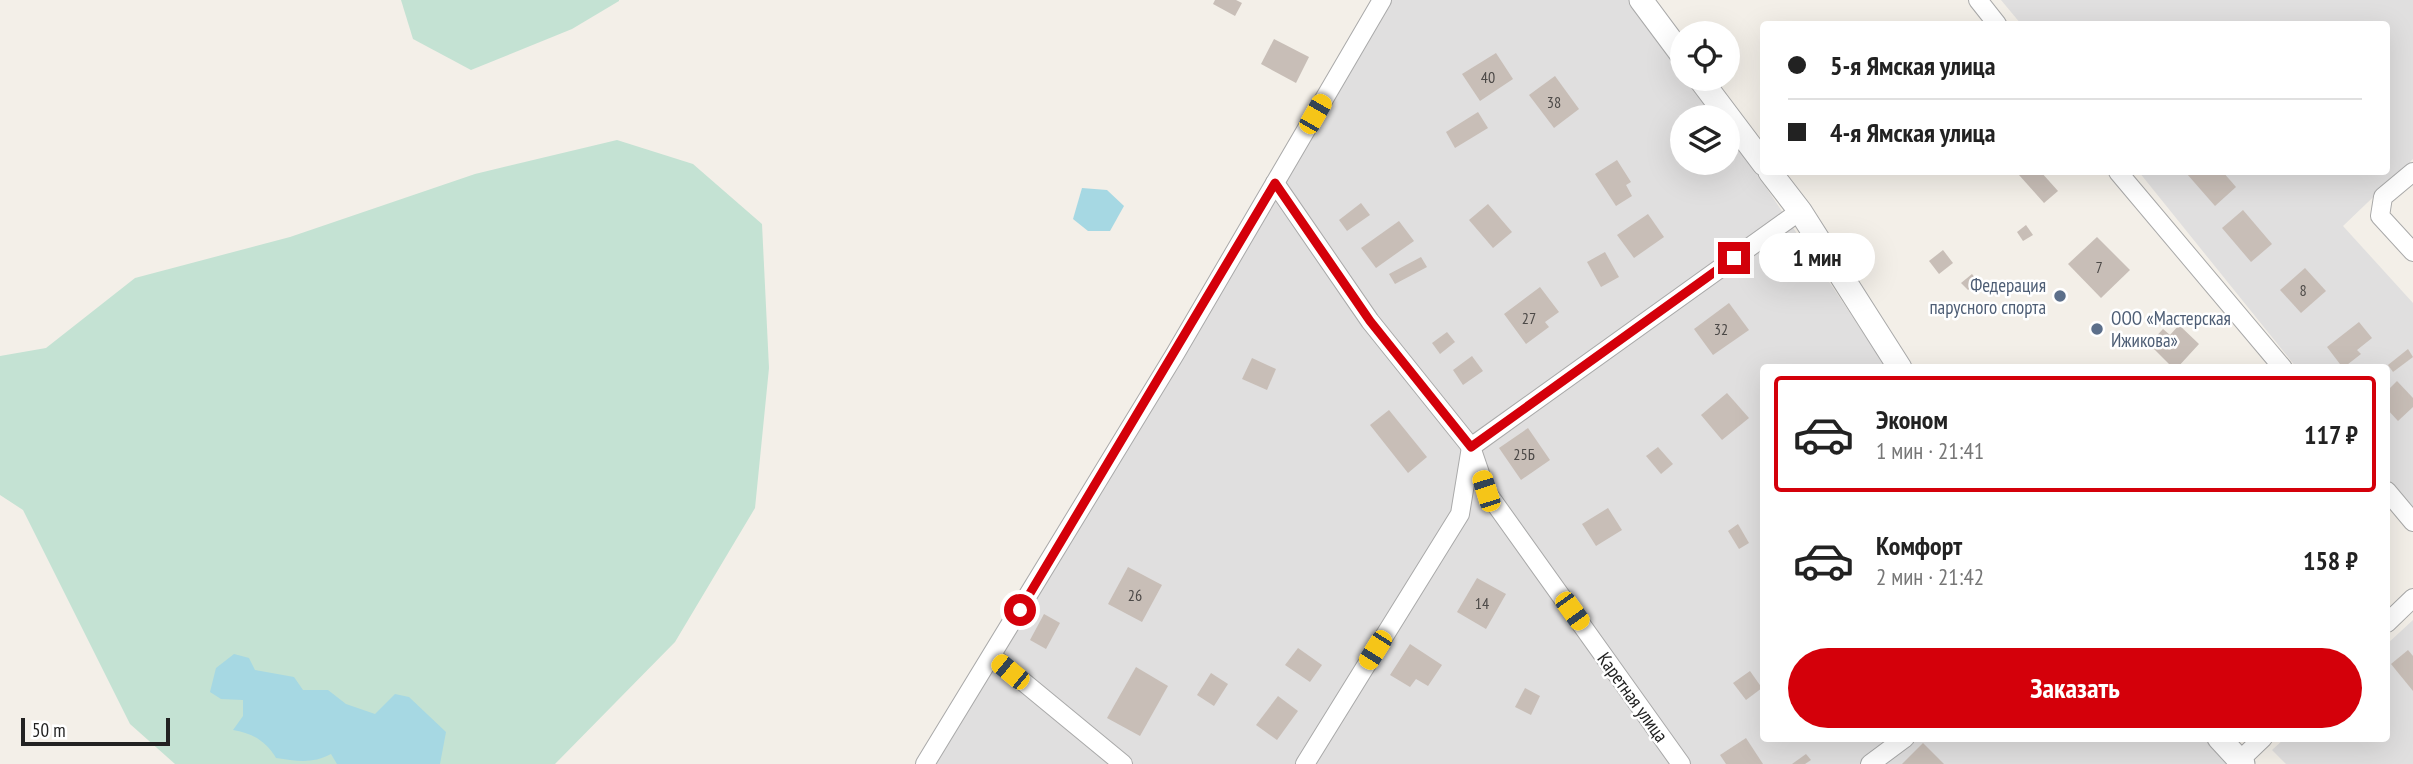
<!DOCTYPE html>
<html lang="ru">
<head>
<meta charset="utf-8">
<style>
  :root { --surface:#fff; --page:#f6f6f6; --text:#222; --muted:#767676; --line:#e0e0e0; --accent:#d4000a }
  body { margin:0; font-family:"PT Sans Narrow",sans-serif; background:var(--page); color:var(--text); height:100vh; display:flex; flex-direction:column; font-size:26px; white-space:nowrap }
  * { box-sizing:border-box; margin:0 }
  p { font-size:23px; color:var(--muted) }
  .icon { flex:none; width:38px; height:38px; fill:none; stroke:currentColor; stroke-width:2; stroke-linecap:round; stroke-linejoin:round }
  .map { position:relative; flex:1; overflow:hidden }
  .side { position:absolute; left:1760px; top:364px; width:630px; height:378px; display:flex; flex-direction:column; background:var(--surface); border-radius:7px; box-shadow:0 7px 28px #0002 }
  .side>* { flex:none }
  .top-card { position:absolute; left:1760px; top:21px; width:630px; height:154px; border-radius:7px; box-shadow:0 7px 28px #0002; display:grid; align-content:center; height:154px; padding:0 28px; background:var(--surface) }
  .controls { position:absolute; left:1670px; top:21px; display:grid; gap:14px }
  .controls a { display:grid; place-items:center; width:70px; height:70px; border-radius:50%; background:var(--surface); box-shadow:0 7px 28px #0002; font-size:35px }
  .scale { position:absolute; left:21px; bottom:18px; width:149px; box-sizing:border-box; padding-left:7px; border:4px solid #222; border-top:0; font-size:19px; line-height:24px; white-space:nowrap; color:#222; -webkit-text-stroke:5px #fff; paint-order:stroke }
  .end { position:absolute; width:32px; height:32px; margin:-16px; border:9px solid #d4000a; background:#fff; box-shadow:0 0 0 4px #fff }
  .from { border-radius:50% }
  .bubble { position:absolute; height:49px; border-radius:24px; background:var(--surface); box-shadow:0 7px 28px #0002; font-size:23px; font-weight:600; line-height:49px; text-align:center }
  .car { position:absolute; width:21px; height:42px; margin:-21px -10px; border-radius:9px; box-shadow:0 0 5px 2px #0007; background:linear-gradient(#f5c518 24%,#345 0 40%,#f5c518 0 76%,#345 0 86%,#f5c518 0) }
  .top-card b { display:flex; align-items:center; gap:24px; height:66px; font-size:26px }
  .top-card b+b { border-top:2px solid var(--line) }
  .top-card i { width:18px; height:18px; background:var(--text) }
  ul { padding:12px 0 0; list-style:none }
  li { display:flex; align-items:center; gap:21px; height:116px; margin:0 14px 10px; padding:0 14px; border:4px solid transparent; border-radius:7px }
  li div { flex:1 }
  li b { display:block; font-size:26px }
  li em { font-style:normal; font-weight:600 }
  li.current { border-color:var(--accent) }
  li>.icon { width:63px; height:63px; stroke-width:1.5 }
  .button { display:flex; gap:14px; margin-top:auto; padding:14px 28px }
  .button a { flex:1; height:80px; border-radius:42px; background:var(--accent); color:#fff; font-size:28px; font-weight:600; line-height:80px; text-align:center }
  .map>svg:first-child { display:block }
</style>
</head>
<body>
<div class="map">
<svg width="2413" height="764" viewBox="0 0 2413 764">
  <rect width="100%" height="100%" fill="#f3efe8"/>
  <!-- residential -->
  <g fill="#e0dfdf">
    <polygon points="1385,0 1637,0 1682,60 1682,79 1694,79 1720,117 1682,117 1682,163 1727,163 1727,129 1886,367 1764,368 1764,738 2213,739 2236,764 933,764 979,694"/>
    <polygon points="2001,0 2413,0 2413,159 2343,226 2413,303 2413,513 2387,481 2387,368 2296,367 2139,172 2387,172 2387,24 2021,24"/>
    <polygon points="2413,620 2413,764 2286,764 2272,750 2284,739 2387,738 2387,644"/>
  </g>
  <!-- wetland -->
  <g fill="#c4e2d3">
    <polygon points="401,0 619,0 619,1 572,29 471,70 413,39"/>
    <polygon points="617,140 693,164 762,224 769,368 755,508 675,642 555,764 175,764 130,724 23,510 0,495 0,356 46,348 135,278 290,237 475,174"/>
  </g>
  <!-- water -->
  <g fill="#a6d8e3">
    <polygon points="1082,188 1107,190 1124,206 1110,231 1088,231 1073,219"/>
    <path d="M234,654L249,658L255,670L294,677L303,690H328L346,704L375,714L395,694L409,697L446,732L440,764H337L331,754C312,764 297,761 276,758C266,741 252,733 233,730L243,716V700L221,699L210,692L216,668Z"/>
  </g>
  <!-- building -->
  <g fill="#c8beb7">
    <polygon points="1215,0 1236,0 1242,3 1235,16 1213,4"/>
    <polygon points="1274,39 1309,57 1296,83 1261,64"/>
    <polygon points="1496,53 1513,79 1480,101 1462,74"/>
    <polygon points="1555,76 1579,109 1554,128 1529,95"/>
    <polygon points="1478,112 1488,128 1455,148 1446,132"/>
    <polygon points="1617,160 1631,182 1626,185 1632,196 1616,206 1595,174"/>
    <polygon points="2023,172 2041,172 2058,191 2044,203 2019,175"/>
    <polygon points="2189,172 2223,172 2236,187 2215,206 2187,174"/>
    <polygon points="1361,203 1370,215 1347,231 1339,220"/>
    <polygon points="1488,204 1512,232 1493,248 1469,220"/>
    <polygon points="2243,210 2272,244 2251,262 2222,228"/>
    <polygon points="1648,214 1664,237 1634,258 1617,235"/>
    <polygon points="1399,221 1414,241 1376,268 1361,248"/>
    <polygon points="2026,225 2033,235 2023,241 2017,232"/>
    <polygon points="2097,237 2130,270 2101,298 2068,264"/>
    <polygon points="1943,250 1953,263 1939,274 1929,261"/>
    <polygon points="1605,252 1619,277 1601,287 1587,262"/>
    <polygon points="1421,257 1427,267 1395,284 1389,274"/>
    <polygon points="2305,268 2326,291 2301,313 2280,290"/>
    <polygon points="1972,274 1978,282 1968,290 1961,283"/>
    <polygon points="1540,287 1559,312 1545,322 1549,327 1526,344 1504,314"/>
    <polygon points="1729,303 1749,330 1713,355 1694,329"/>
    <polygon points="2359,322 2372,338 2357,350 2361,354 2343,368 2327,347"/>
    <polygon points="2179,325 2199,344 2177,368 2173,368 2149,344 2163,329 2170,335"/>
    <polygon points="1447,332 1455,342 1440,354 1432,343"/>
    <polygon points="2408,349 2413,357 2393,372 2388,365"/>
    <polygon points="1472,356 1483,371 1463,385 1453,370"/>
    <polygon points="1252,358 1276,369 1267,390 1242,379"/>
    <polygon points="2397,381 2413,398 2413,407 2398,421 2387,409 2387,391"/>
    <polygon points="1727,393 1749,418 1722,440 1701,415"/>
    <polygon points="1389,410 1427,457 1408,473 1370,425"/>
    <polygon points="1528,428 1550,460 1521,480 1499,448"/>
    <polygon points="1658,447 1673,464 1661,474 1646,456"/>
    <polygon points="1608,508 1622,530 1596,546 1582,524"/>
    <polygon points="1738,524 1749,543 1739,549 1728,531"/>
    <polygon points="1128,567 1162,585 1142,622 1108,604"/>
    <polygon points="1477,578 1506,594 1486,629 1457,612"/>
    <polygon points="1044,614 1060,623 1046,649 1030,640"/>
    <polygon points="1410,644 1442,665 1428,686 1416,679 1410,687 1390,675"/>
    <polygon points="1298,648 1322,665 1310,682 1285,665"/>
    <polygon points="2408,650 2413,656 2413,691 2391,664"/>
    <polygon points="1136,667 1168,686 1140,736 1107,718"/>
    <polygon points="1750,671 1762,688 1746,700 1733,683"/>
    <polygon points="1211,673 1228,684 1214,706 1197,695"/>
    <polygon points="1525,688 1540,696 1531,715 1515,707"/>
    <polygon points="1278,696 1298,711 1277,740 1256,725"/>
    <polygon points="1746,738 1763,764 1726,764 1720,755"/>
    <polygon points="1923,743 1944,764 1902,764"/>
    <polygon points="1806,754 1811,760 1805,764 1792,764"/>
  </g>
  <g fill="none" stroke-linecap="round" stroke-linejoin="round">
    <!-- minor casing -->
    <g stroke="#a9a9a9" stroke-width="20">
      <g id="minor">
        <polyline points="1978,0 1997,24"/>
        <polyline points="2118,172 2283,368"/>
        <polyline points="2413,172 2383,197 2380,216 2413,252"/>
        <polyline points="1275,183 1370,321 1471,447 1486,491 1681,764"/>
        <polyline points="2387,491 2413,522"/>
        <polyline points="2387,623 2413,598"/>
        <polyline points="992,656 1123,764"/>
        <polyline points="2239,761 2263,738"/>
        <polyline points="925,764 1175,354 1382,0"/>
        <polyline points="1305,764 1460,514 1471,447 1800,211"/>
        <polyline points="1870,764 1905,738"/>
      </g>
    </g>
    <!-- tertiary casing -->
    <g stroke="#a9a9a9" stroke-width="25">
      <g id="tertiary">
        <polyline points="1641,0 1682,55"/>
        <polyline points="1700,79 1764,164"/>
        <polyline points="1770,172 1800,211 1900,368"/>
        <polyline points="2219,738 2243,764"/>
      </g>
    </g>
    <!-- minor -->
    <use href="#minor" stroke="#fff" stroke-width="18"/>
    <!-- tertiary -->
    <use href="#tertiary" stroke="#fff" stroke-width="23"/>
  </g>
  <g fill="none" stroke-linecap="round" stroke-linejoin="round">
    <!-- route -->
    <polyline stroke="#d4000a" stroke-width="9" points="1020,610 1275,183 1370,321 1471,447 1734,258"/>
  </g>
  <!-- markers -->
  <g fill="#5c6f8a" stroke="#fff" stroke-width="2.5">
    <circle cx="2060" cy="296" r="7"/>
    <circle cx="2097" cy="329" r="7"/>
  </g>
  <g text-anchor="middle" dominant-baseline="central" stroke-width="5" stroke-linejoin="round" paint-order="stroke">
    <!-- number labels -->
    <g font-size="16" fill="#4c4947">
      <text x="1488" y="77">40</text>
      <text x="1554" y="102">38</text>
      <text x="2099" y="267">7</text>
      <text x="2303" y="290">8</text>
      <text x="1529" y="318">27</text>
      <text x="1721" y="329">32</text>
      <text x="1524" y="454">25Б</text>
      <text x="1135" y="595">26</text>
      <text x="1482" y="603">14</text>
    </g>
    <!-- service labels -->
    <g font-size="19" fill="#4e5e75" stroke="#fff" text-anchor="end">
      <text x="2046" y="285">Федерация<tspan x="2046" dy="22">парусного спорта</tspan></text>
      <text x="2111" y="318" text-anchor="start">ООО «Мастерская<tspan x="2111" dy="22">Ижикова»</tspan></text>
    </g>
    <!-- street labels -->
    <g font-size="19" fill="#222" stroke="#fff">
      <text transform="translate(1633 697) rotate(54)">Каретная улица</text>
    </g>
  </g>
</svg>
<div class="controls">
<a><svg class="icon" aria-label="locate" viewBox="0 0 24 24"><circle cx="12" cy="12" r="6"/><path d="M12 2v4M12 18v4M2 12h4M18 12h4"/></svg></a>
<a><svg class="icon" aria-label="layers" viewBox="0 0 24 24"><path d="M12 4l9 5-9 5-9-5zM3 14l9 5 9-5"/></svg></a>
</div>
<div class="scale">50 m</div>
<i class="end from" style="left:1020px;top:610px"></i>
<i class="end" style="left:1734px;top:258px"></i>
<div class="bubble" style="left:1759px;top:233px;width:116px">1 мин</div>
<i class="car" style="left:1315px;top:114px;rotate:30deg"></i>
<i class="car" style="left:1486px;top:491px;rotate:342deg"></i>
<i class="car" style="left:1572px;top:611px;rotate:144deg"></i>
<i class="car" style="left:1375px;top:650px;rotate:212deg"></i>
<i class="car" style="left:1010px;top:672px;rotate:309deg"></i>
<div class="top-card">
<b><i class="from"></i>5-я Ямская улица</b>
<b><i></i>4-я Ямская улица</b>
</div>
<section class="side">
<ul>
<li class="current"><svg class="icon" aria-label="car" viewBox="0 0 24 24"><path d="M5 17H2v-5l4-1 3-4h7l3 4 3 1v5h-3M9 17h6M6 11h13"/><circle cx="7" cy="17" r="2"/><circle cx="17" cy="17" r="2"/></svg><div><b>Эконом</b><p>1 мин · 21:41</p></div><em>117 ₽</em></li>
<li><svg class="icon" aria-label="car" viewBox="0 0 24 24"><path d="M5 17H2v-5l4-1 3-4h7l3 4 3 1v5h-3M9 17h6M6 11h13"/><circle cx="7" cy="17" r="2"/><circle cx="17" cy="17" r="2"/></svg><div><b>Комфорт</b><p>2 мин · 21:42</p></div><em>158 ₽</em></li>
</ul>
<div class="button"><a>Заказать</a></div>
</section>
</div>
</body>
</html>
